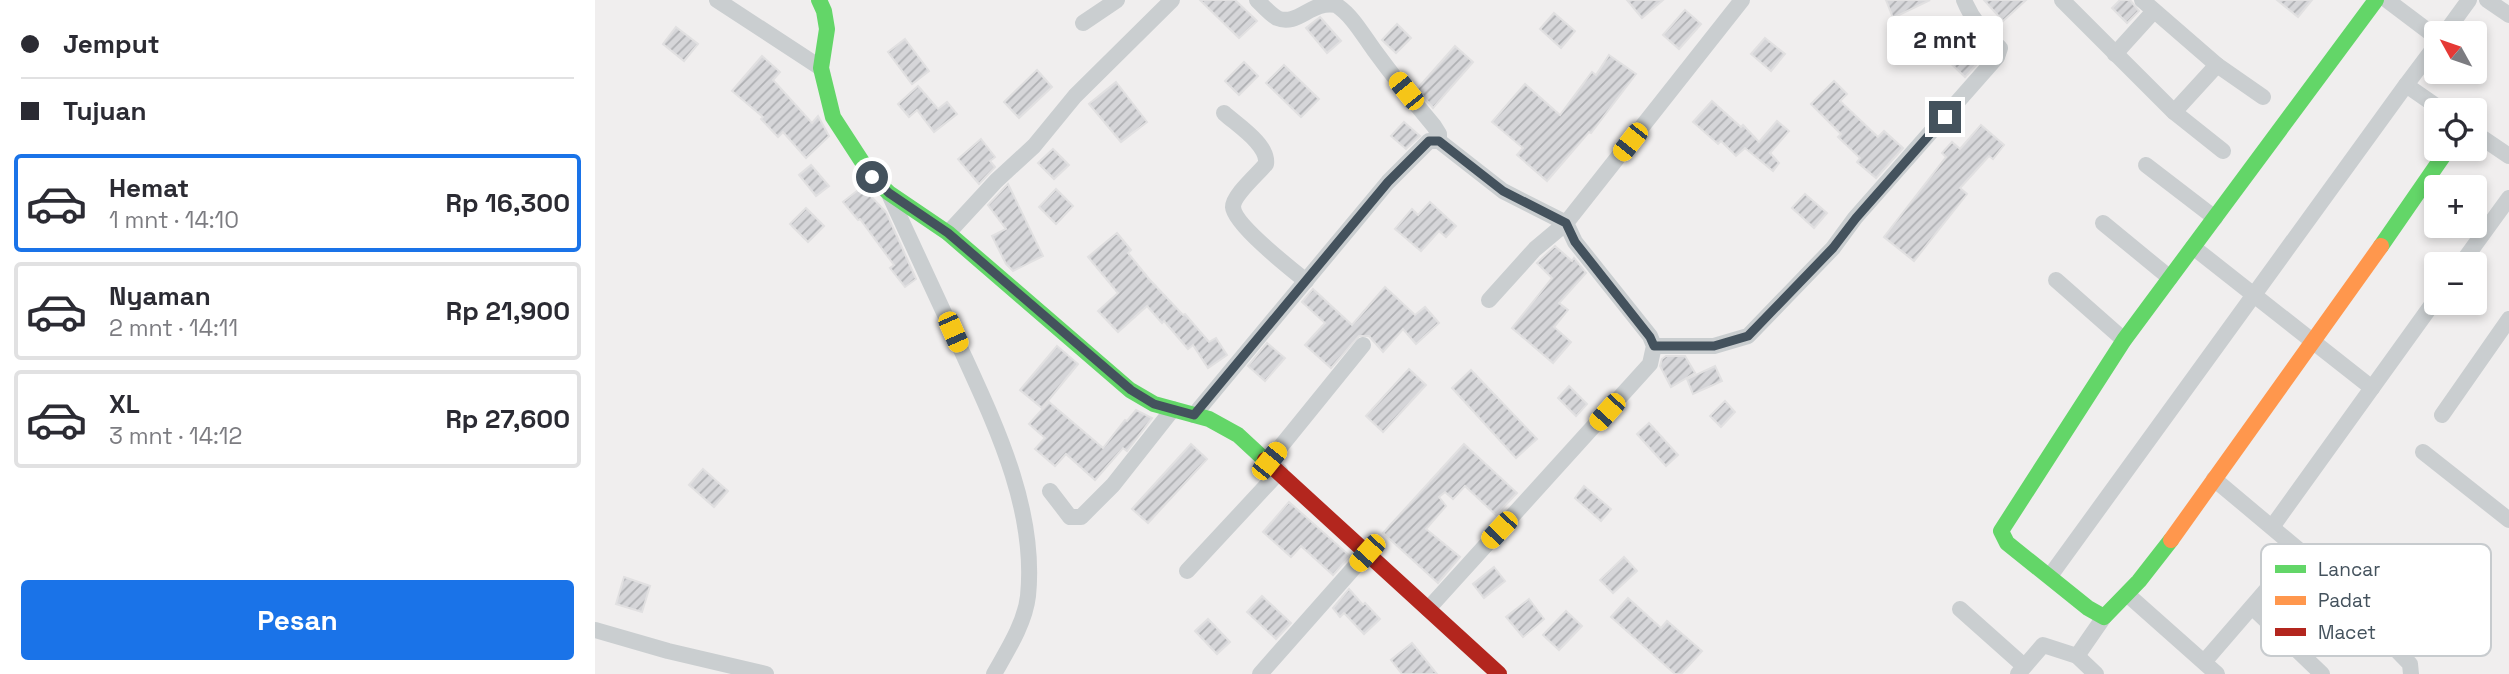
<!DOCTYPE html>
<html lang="id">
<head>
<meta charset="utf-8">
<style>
  :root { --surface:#fff; --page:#f2f2f3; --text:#2b2b33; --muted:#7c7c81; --line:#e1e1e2; --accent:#1a73e8 }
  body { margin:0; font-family:"Space Grotesk",sans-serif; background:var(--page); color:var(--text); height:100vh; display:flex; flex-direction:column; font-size:26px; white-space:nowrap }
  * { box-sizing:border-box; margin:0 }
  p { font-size:23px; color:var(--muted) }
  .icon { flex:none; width:38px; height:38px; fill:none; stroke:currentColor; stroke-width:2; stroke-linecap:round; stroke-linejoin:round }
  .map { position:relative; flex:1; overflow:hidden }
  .sheet { display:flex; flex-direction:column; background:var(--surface); width:595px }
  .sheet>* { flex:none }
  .hud { display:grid; align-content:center; height:154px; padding:0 21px; background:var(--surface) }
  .needle { width:46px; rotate:310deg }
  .tools { position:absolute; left:1829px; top:21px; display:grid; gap:14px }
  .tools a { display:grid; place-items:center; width:63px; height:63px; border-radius:7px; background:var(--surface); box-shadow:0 4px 10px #0003; font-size:35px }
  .end { position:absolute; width:32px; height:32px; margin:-16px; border:9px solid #44525d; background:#fff; box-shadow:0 0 0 4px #fff }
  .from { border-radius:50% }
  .bubble { position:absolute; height:49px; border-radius:7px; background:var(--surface); box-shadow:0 4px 10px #0003; font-size:23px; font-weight:800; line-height:49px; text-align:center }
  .car { position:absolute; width:21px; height:42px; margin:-21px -10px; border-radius:9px; box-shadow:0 0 5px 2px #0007; background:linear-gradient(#f5c518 24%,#345 0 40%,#f5c518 0 76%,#345 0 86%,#f5c518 0) }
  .hud b { display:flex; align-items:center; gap:24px; height:66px; font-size:26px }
  .hud b+b { border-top:2px solid var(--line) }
  .hud i { width:18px; height:18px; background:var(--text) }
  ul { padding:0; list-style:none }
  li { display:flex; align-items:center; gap:21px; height:98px; margin:0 14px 10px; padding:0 7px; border:4px solid var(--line); border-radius:7px }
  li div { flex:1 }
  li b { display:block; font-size:26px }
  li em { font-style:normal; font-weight:800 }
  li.current { border-color:var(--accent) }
  li>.icon { width:63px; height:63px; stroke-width:1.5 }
  .action { display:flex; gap:14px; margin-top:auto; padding:14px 21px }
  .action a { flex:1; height:80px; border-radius:7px; background:var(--accent); color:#fff; font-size:28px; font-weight:800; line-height:80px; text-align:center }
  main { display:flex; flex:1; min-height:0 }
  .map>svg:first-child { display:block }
</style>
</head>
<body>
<main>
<section class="sheet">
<div class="hud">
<b><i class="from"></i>Jemput</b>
<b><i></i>Tujuan</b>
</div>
<ul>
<li class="current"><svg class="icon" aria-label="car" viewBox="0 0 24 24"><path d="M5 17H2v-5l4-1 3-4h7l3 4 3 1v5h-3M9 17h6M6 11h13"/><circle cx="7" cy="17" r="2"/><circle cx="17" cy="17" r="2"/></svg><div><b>Hemat</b><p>1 mnt · 14:10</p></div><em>Rp 16,300</em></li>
<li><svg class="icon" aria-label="car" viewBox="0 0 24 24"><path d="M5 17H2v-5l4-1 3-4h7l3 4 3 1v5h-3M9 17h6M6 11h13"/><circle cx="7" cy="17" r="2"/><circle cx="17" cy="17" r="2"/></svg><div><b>Nyaman</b><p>2 mnt · 14:11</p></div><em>Rp 21,900</em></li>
<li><svg class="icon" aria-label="car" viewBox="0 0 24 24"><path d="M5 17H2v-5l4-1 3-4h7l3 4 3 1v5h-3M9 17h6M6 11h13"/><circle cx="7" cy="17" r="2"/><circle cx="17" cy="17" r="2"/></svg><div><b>XL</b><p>3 mnt · 14:12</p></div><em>Rp 27,600</em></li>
</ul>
<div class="action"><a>Pesan</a></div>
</section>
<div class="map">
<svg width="1914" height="674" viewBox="0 0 1914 674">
  <defs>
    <pattern id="building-hatch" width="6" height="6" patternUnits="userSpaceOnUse" patternTransform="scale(1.75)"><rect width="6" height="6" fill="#d6d6d9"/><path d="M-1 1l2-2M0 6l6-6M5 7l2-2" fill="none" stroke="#afb0b3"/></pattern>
  </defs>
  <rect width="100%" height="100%" fill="#f0eeee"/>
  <!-- building -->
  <g fill="url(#building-hatch)" stroke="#e1e0e1" stroke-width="2">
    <polygon points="605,0 640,0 662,21 644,38"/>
    <polygon points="1032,0 1068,0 1047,18"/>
    <polygon points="1291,0 1335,0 1298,18"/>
    <polygon points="1389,0 1431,0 1408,21"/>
    <polygon points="1525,0 1535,0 1544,11 1532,23 1517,8"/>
    <polygon points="1682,0 1717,0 1703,17"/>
    <polygon points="1090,10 1106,24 1084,49 1068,35"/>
    <polygon points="959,13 980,31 966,48 945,29"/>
    <polygon points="725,17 746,41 732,53 711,28"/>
    <polygon points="802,24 816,38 801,53 787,40"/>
    <polygon points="81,27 103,44 89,61 68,44"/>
    <polygon points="1370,31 1393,52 1370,77 1347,55"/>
    <polygon points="1170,38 1190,54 1176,71 1156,54"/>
    <polygon points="310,39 334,71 317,84 293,52"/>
    <polygon points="860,46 878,62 838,108 822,89"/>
    <polygon points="1014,55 1041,74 996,133 994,132 952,181 922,155 928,148 897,122 930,84 965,115 997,72 1001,75"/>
    <polygon points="167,56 185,72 178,80 217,123 223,116 234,136 211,158 188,132 183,137 166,119 168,117 137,91"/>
    <polygon points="649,62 663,76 644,95 630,81"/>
    <polygon points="689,65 724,99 706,117 671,83"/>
    <polygon points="442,70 457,87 424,118 409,102"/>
    <polygon points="1239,81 1252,94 1245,101 1283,137 1289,131 1308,148 1281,178 1262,162 1265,158 1243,137 1246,134 1216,104"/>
    <polygon points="521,82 552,122 526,142 494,104"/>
    <polygon points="323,86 343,109 352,102 362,114 339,132 322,110 314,117 303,104"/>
    <polygon points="1117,101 1146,127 1148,125 1164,142 1182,121 1194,131 1175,153 1184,163 1178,171 1150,148 1141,156 1126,141 1123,144 1098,122"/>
    <polygon points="809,122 825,136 811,149 796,136"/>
    <polygon points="1386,125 1409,145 1398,159 1394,156 1365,188 1372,194 1319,261 1289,237 1351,157 1347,153 1357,142 1365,149"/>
    <polygon points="386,139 400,157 395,161 400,167 384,184 363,159"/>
    <polygon points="458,149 474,165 459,179 443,163"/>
    <polygon points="216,165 234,186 221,196 204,175"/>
    <polygon points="413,184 448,256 418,271 411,264 397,236 411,229 393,205"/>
    <polygon points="267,187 291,212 321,279 310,287 295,268 299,265 265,219 263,220 248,202"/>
    <polygon points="461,189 478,206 461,224 444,207"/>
    <polygon points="1210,194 1232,213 1219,228 1197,208"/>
    <polygon points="835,202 861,226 851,237 844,231 826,251 800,229 817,209 823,215"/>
    <polygon points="211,208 229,226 213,242 195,224"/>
    <polygon points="522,233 536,250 533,253 554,279 588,315 590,314 614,342 621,338 632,355 613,368 598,345 593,349 569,321 567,323 552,306 523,332 503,311 523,293 493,257"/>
    <polygon points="960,246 977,261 979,258 991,273 964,303 973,310 959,327 976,342 958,363 917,328 957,278 942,263"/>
    <polygon points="790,287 820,315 830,307 844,323 821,344 808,329 788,352 774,336 764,336 736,368 710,345 730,323 707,302 718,289 757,325"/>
    <polygon points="672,343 690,358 670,381 653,366"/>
    <polygon points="462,346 483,364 447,408 425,390"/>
    <polygon points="1071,356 1090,356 1100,373 1076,387 1065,366 1067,359"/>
    <polygon points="1120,366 1127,381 1098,394 1092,379"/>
    <polygon points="814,369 831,385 788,432 771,416"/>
    <polygon points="876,370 942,439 921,458 857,388"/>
    <polygon points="974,386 992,404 981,416 963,398"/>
    <polygon points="1130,401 1140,412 1126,427 1115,416"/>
    <polygon points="454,402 508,448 530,420 532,421 541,410 557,418 532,451 528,448 500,480 471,454 460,466 440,449 450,438 434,424"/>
    <polygon points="1054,423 1083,455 1071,466 1042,434"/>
    <polygon points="596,444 612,459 553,523 537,509"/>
    <polygon points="869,444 922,493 901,515 870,486 858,499 850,492 844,497 851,506 831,529 865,557 843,583 788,533"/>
    <polygon points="108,469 133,491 119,507 94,485"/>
    <polygon points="989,486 1016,509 1006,521 980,498"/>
    <polygon points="694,502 755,556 738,575 706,546 696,557 668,532"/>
    <polygon points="1029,557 1042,571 1018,593 1005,580"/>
    <polygon points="899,567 910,581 889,598 878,584"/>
    <polygon points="29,577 55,586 47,612 21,604"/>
    <polygon points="754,589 768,605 770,603 785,619 769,634 749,613 745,617 738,608"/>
    <polygon points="667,596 696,623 681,639 652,612"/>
    <polygon points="1033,598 1066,628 1072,621 1107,651 1086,674 1080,674 1016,617"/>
    <polygon points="934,599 949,619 928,637 911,617"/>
    <polygon points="971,611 987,626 964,650 948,635"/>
    <polygon points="613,619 635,642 622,654 600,631"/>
    <polygon points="817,643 842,674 807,674 796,660"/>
  </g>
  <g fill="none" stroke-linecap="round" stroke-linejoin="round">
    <!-- street -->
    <g stroke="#caced0" stroke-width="16">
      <polyline points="122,0 226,68"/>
      <path d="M662,0C668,6 675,14 682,18C703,27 716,0 741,5C757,15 768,35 779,50C798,76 818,101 839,126L844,134V141"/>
      <polyline points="1467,0 1579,112 1628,151"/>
      <polyline points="1547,0 1622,65 1668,97"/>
      <polyline points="1792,0 1841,37"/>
      <polyline points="1892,0 1914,15"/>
      <polyline points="488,23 522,0"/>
      <polyline points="1850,33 1874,0"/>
      <polyline points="1841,45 1811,85 1847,110"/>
      <polyline points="1520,54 1559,11"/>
      <polyline points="1579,112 1622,65"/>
      <path d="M629,113C642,125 674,145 671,164C663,174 638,195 638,207C639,224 696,269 711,281"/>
      <polyline points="1880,133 1914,156"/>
      <polyline points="1551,165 1620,218"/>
      <path d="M294,194C317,244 340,294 363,343C399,422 442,508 433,596C430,623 412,651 399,674"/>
      <polyline points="1508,223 1575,278"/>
      <polyline points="353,233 401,181 439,146 480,96 577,0"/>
      <polyline points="1598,247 1777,388"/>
      <polyline points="1866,264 1914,198"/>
      <polyline points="1461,280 1529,340"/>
      <path d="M1059,346H1119L1153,336L1238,248L1260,218L1402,57L1405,48C1390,34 1377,20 1369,0"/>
      <polyline points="599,415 793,182 834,141 844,141 908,191 971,223 940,249 894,300"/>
      <polyline points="1847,415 1914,319"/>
      <polyline points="1828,452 1914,520"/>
      <polyline points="674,461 768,345"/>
      <polyline points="1619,479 1705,551 1815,664 1816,674"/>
      <polyline points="455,491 475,517 486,517 518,485 578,409"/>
      <polyline points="1677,527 1841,299"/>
      <polyline points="592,571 685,471"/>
      <polyline points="1455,576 1811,85"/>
      <polyline points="1533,595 1622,674"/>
      <polyline points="1657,607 1727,674"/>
      <polyline points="833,609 1055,364 1059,346 1055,336 980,242 971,223 1147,0"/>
      <polyline points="1365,609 1429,666"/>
      <polyline points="0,630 73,651 171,674"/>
      <polyline points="1482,656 1509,617"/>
      <polyline points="1609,662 1705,551"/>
      <polyline points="665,674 772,553"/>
      <polyline points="1423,674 1448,645 1482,656 1501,674"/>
    </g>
    <!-- fast -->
    <g stroke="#63d668" stroke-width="16">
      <polyline points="224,0 229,11 232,29 226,68 238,117 277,177 294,193 353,233 535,390 559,404 614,419 643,435 670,460"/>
      <polyline points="1786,246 1853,149"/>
      <polyline points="1576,540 1544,581 1509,617 1493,608 1412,543 1406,531 1529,340 1781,0"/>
    </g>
    <!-- slow -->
    <polyline stroke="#ff974d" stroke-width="16" points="1576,540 1786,246"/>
    <!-- jam -->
    <polyline stroke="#b3261e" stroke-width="16" points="670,460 904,674"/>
  </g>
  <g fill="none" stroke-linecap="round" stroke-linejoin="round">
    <!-- route -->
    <polyline stroke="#44525d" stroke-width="9" points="277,177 294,193 353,233 536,390 559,404 599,415 793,182 834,141 844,141 908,191 971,223 980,242 1055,337 1059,346 1119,346 1153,336 1238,248 1261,218 1350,117"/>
  </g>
  <!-- legend -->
  <rect x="1666" y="544" width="230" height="112" rx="10" fill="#fff" stroke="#c7cbce" stroke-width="2"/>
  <rect x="1680" y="565" width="31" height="8" fill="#63d668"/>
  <rect x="1680" y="596" width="31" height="9" fill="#ff974d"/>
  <rect x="1680" y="628" width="31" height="8" fill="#b3261e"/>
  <g font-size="19" fill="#44525d">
    <text x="1723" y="576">Lancar</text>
    <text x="1723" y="607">Padat</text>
    <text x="1723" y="639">Macet</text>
  </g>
</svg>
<div class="tools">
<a><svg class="needle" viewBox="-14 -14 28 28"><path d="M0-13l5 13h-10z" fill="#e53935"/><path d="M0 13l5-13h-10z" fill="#7c7c81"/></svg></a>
<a><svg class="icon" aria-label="locate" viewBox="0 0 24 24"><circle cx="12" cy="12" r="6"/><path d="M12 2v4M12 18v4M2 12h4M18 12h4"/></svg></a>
<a>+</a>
<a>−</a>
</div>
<i class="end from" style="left:277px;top:177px"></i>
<i class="end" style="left:1350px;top:117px"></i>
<div class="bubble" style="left:1292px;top:16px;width:116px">2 mnt</div>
<i class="car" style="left:811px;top:91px;rotate:321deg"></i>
<i class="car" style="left:1035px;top:142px;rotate:218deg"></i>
<i class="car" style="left:358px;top:332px;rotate:156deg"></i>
<i class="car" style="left:1012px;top:412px;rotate:222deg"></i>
<i class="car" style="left:674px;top:461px;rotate:39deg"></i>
<i class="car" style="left:904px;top:530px;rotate:223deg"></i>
<i class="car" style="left:772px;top:553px;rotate:222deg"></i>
</div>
</main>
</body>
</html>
